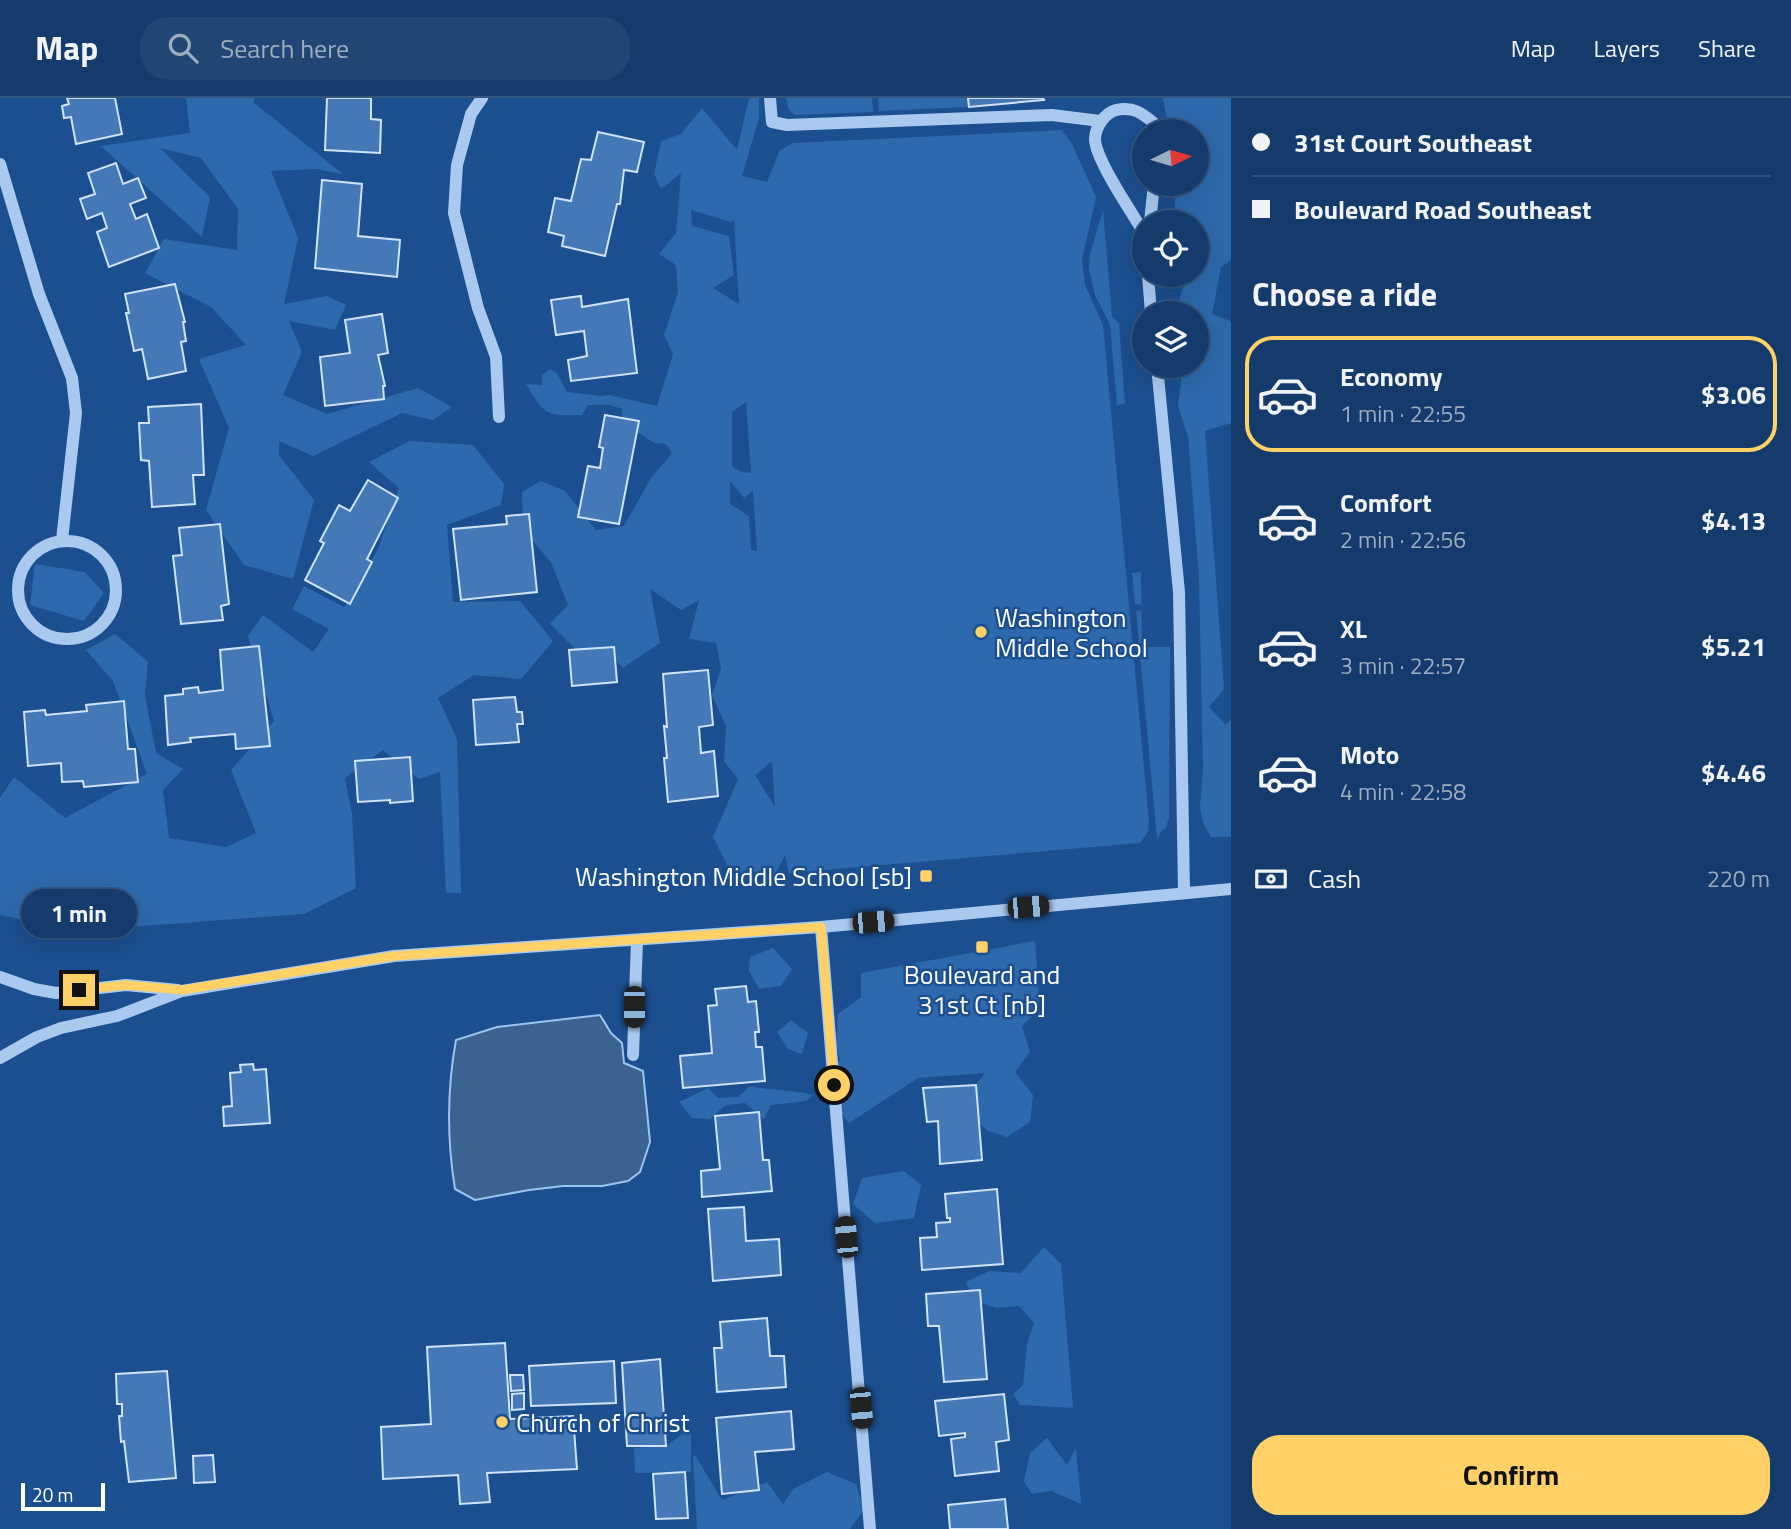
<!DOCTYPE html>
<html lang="en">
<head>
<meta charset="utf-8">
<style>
  :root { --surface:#143b6b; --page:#214673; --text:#f1f3f6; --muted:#9dadc1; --line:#33557e; --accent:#ffd166 }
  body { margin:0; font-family:"Titillium Web",sans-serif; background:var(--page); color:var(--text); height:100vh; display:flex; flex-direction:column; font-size:26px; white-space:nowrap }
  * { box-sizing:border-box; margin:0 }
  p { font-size:23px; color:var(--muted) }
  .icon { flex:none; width:38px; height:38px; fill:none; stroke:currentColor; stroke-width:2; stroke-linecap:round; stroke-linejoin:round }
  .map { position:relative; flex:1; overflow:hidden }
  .drawer { display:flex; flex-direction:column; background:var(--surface); width:560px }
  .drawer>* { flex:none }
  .guide { display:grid; align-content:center; height:154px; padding:0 21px; background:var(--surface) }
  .needle { width:46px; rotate:85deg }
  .buttons { position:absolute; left:1132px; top:21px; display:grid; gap:14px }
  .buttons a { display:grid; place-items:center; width:77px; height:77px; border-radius:50%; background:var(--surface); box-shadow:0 7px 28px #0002,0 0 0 2px var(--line); font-size:35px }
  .scale { position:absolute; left:21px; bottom:18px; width:84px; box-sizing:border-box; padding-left:7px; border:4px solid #fff; border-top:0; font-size:19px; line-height:24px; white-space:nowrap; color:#fff; -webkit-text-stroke:5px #1b4f8f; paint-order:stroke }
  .end { position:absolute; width:32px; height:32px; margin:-16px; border:9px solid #ffd166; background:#111; box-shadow:0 0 0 4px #111 }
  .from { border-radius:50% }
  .bubble { position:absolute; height:49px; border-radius:24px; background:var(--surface); box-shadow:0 7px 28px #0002,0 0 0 2px var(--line); font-size:23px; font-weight:700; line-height:49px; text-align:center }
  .car { position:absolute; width:21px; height:42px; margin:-21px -10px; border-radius:9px; box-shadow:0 0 5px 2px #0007; background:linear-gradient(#222 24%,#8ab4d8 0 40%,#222 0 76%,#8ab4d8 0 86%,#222 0) }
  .guide b { display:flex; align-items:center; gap:24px; height:66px; font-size:26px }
  .guide b+b { border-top:2px solid var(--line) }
  .guide i { width:18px; height:18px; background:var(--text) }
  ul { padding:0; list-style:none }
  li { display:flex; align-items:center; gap:21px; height:116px; margin:0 14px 10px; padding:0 7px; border:4px solid transparent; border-radius:28px }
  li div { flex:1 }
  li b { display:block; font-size:26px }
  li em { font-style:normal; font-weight:700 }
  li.selected { border-color:var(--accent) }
  li>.icon { width:63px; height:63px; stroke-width:1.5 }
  h2 { padding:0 21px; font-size:32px; line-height:84px }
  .pay { display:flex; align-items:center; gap:18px; height:77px; padding:0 21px; font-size:26px }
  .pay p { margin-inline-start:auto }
  .action { display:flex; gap:14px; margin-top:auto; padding:14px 21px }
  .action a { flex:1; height:80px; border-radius:28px; background:var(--accent); color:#111; font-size:28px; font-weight:700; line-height:80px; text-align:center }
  header { display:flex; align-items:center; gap:42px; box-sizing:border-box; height:98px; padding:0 35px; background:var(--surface); border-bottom:2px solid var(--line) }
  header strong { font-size:33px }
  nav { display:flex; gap:38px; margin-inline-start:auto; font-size:24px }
  .search { width:490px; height:63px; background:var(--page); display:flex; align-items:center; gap:18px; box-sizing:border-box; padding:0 24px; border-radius:28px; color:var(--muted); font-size:26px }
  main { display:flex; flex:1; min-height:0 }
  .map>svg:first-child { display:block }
</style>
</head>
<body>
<header>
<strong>Map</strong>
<div class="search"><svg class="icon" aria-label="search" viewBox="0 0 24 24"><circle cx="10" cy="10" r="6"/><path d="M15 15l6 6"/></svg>Search here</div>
<nav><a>Map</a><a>Layers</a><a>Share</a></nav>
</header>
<main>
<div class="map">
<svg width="1231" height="1431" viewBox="0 0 1231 1431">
  <rect width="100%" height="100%" fill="#1b4f8f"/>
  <!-- green -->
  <g fill="#2e69ad" fill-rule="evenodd">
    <polygon points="186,0 255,0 253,4 343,76 316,71 271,73 298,140 284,206 327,198 346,207 335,232 289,223 302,254 283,297 327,316 418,290 452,309 433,322 402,315 313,358 279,343 279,357 314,402 293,481 244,467 206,412 229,330 199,261 246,247 211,209 145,175 164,141 237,152 238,111 201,60 160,50 210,99 202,139 101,48 190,35"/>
    <path d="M749,0H759V20L742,78L767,84L780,52L793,45L1062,32L1072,46L1096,99L1082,162L1085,187L1103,227L1149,724L1148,734L1140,745L789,775L785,757L774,779H733L713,739L738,681L724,663L726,628L712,597L721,571L716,545L689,541L699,502L681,512L650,491L660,545L623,570L609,555L578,554L550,526L568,507L551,464L523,432L522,394L541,383L565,393L596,432L624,428L651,380L672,355L666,346L654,345L622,324V311L610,307H588L582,317C546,318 544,317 526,286L542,287V277L550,271L557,275L567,294L602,298L609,297L657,308L673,256L664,237L678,194L676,167L659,156L676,135L681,75L661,91L654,76L661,43L681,36L702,10L737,52ZM691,112L731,124L734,122L739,206L713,190L734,177L729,138L692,128ZM746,304L751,374V375L739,373L732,368V314ZM730,383L744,400L753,392L757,453L751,452L749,418L730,406ZM771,664L772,665L775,709L755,677Z"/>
    <polygon points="786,0 872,0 873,14 795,17 789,12"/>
    <polygon points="878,0 968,0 969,9 879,13"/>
    <polygon points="1163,0 1231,0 1231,162 1221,169 1212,216 1230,223 1231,225 1231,325 1205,333 1224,591 1209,609 1225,626 1231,622 1231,739 1211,739 1203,725 1200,709 1203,672 1199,480 1188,339 1178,308 1182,275 1179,268 1197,268 1197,215 1175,215 1187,177 1197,177 1197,124 1174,124 1176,86 1197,86 1197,33 1169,33"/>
    <polygon points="1103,112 1112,219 1119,225 1125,306 1117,307 1110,226 1095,197 1089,171 1090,156"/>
    <polygon points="410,343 473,347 504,386 501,407 447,427 453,504 520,503 553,543 521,581 474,577 438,600 457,641 461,795 446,795 440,674 419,681 383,652 345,680 352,716 356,790 304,816 76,833 0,817 0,700 14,679 65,720 147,676 113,583 86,552 115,536 148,564 145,597 156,655 183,671 163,692 169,740 226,749 256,735 231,672 274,623 248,538 263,517 313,554 329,531 292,511 304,488 344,509 378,451 399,390 369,364"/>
    <polygon points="35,466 85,474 104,495 84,523 30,507"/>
    <polygon points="1141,474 1142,549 1170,549 1169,719 1166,730 1163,731 1157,741 1136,513 1141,512 1141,507 1135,506 1132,475"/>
    <polygon points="1035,843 1040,911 1022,928 1030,954 1015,974 1033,997 1030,1024 1007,1039 988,1033 972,1018 971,993 985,975 918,980 849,1025 820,989 840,962 836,945 838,916 861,899 861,875"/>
    <polygon points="773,850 792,871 781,888 759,891 749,873 750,859"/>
    <polygon points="791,922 808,935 802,956 788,951 777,934"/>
    <path d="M750,988C771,993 792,991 813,997L806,1003L771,1007L764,1021L745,1005L726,1007L710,1021L692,1020L679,1004L708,990L718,1000L738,999Z"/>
    <polygon points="904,1073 921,1087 914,1120 875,1125 853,1106 862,1080"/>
    <polygon points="1044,1149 1061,1166 1073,1310 1020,1307 1013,1296 1023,1287 1027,1246 1034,1225 1019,1208 996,1210 973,1202 966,1184 989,1173 1021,1175"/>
    <polygon points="691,1330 691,1374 635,1375 634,1350 666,1348"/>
    <polygon points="1047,1340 1067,1367 1076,1350 1081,1406 1051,1393 1032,1396 1024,1384 1030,1355"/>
    <polygon points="695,1357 722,1402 767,1384 783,1406 793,1391 827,1374 856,1386 864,1412 850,1431 697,1431 693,1359"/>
  </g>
  <!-- water -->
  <path fill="#3c6290" stroke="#9cc4f0" stroke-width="2" d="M600,917L611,935L622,945L624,965L643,973L650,1044L640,1074L628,1083L602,1088H563L529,1092L475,1102L455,1091C447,1042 447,991 456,942L497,929Z"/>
  <!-- building -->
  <g fill="#4478b7" stroke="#cfe3fa" stroke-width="2">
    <polygon points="67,0 115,0 122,36 76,46 71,19 64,20 62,8 69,6"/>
    <polygon points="327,0 371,0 371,21 381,22 380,55 325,52"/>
    <polygon points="968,0 1043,0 1044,2 969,9"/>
    <polygon points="598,34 644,44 637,74 624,72 620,106 617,106 605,158 562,148 564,138 548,134 555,100 571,103 581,61 591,62"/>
    <polygon points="116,65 123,86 138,80 146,100 130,106 136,121 147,116 159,150 109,169 97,134 107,130 102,115 87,121 80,101 95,96 88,75"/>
    <polygon points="322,82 362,86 358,138 400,142 397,179 315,170"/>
    <polygon points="175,186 185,224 183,224 186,243 181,244 186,273 148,281 142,251 134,253 126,215 129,215 125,196"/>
    <polygon points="581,198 582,209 628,201 637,275 571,283 568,262 587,258 584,233 556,237 551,202"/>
    <polygon points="382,216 388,255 378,257 385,288 383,288 384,301 325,308 320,259 350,255 345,222"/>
    <polygon points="201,306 204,377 193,377 195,406 152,409 149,363 141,362 139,325 149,325 148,309"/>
    <polygon points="605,317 639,323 619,426 578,419 588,368 600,370 603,350 599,349"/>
    <polygon points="368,382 398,400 367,461 372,464 350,506 305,482 324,445 320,443 339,407 350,413"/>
    <polygon points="529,416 537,494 461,502 453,431 507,426 506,418"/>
    <polygon points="220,426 229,506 221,508 223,522 181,526 173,458 182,457 179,430"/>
    <polygon points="259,548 270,648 236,651 235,636 190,640 191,644 168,647 165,598 183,596 183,591 198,589 199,595 223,592 220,552"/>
    <polygon points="614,549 617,584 572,588 569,552"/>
    <polygon points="708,572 713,627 699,629 701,655 714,653 718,698 668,704 664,660 667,660 664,628 667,629 663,576"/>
    <polygon points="515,599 517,614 522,614 523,626 517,626 519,644 476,647 473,602"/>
    <polygon points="124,603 128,651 135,651 138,684 84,689 83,683 62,684 61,665 28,668 24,614 45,612 46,617 87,613 86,607"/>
    <polygon points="410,659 413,703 390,705 390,702 358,704 355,663"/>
    <polygon points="746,888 748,904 756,903 759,934 755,934 756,949 762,949 765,983 683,990 680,958 712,955 708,908 717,907 715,891"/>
    <polygon points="253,966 254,972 266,971 270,1025 224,1028 223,1009 232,1008 230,975 241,974 240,967"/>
    <polygon points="976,987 982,1062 940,1066 938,1023 927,1024 923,990"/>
    <polygon points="759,1014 763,1062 769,1062 772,1093 702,1099 701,1073 720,1071 715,1018"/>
    <polygon points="997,1091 1003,1166 922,1172 920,1140 937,1139 936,1125 950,1124 950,1120 947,1120 945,1096"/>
    <polygon points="744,1109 746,1143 779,1141 781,1177 713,1183 708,1111"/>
    <polygon points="980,1192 987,1281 944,1284 939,1228 928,1228 926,1196"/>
    <polygon points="767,1220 770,1258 784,1258 786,1289 717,1294 714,1250 722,1250 720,1224"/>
    <polygon points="505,1245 510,1321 573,1318 577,1371 487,1375 490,1404 460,1406 458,1377 383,1381 381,1329 431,1326 427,1249"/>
    <polygon points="660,1261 666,1348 627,1348 622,1265"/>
    <polygon points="614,1263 616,1305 531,1308 529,1268"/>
    <polygon points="167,1273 176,1380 129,1384 124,1343 121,1344 119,1318 122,1318 122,1306 117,1306 116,1276"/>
    <polygon points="510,1277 523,1277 524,1292 511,1293"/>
    <polygon points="524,1295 524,1311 512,1312 512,1296"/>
    <polygon points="1004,1296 1009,1342 996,1344 999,1373 955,1378 951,1341 965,1339 965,1335 939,1338 935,1303"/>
    <polygon points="791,1313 794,1351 755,1354 759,1392 722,1396 716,1320"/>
    <polygon points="213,1357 215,1384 194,1385 193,1358"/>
    <polygon points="685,1374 688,1420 656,1421 653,1376"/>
    <polygon points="1005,1401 1008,1431 950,1431 948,1407"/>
  </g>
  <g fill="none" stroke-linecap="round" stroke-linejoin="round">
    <!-- minor -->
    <g stroke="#a9c9ee" stroke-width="12">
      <polyline points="482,0 471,16 457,67 454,115 478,210 496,259 499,319"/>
      <polyline points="770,0 772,24 787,27 1052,17 1100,23"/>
      <polyline points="0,66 39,196 72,280 76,315 62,442"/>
      <polyline points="1150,124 1154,86"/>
      <path d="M1144,135C1133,116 1094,60 1095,40C1096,28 1105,15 1116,12C1133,8 1142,15 1155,26V33"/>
      <polyline points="1148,177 1151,215"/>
      <polyline points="1157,268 1179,494 1184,795"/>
      <circle cx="67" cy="492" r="49"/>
      <polyline points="821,829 870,1431"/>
      <polyline points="0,879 34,891 56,895 126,887 178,892"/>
      <polyline points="633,957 637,842"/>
      <polyline points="0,960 37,939 61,930 117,918 182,893 394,858 821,829 1231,791"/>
    </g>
  </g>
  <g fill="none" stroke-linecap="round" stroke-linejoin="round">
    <!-- route -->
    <polyline stroke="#ffd166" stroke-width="9" points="79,892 126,887 182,892 394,858 821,829 834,987"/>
  </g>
  <!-- markers -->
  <g fill="#ffd166" stroke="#1b4f8f" stroke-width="2.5">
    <circle cx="981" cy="534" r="7"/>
    <rect x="919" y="771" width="14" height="14" rx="3.5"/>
    <rect x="975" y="842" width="14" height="14" rx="3.5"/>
    <circle cx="502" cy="1324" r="7"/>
  </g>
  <g text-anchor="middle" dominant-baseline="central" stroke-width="5" stroke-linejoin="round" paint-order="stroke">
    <!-- poi labels -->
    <g font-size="26" fill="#fff" stroke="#1b4f8f" text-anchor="start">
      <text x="995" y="519">Washington<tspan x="995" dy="30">Middle School</tspan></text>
      <text x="912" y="778" text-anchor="end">Washington Middle School [sb]</text>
      <text x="982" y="876" text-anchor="middle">Boulevard and<tspan x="982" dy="30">31st Ct [nb]</tspan></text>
      <text x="516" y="1324">Church of Christ</text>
    </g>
  </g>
</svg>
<div class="buttons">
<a><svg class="needle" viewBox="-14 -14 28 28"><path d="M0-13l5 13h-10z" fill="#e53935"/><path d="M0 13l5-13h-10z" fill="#9dadc1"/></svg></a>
<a><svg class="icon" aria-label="locate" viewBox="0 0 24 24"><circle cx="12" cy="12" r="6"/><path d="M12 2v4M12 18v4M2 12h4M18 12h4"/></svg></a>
<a><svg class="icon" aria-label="layers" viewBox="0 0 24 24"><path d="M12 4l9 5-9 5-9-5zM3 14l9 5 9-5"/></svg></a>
</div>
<div class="scale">20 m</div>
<i class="end from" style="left:834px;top:987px"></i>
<i class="end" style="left:79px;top:892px"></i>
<div class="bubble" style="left:21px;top:791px;width:116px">1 min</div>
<i class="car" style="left:1028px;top:809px;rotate:85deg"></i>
<i class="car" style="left:873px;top:824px;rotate:85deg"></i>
<i class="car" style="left:634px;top:909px;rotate:180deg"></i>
<i class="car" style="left:846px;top:1139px;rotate:355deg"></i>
<i class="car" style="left:861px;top:1310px;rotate:175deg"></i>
</div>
<section class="drawer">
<div class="guide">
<b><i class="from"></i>31st Court Southeast</b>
<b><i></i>Boulevard Road Southeast</b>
</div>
<h2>Choose a ride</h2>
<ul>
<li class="selected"><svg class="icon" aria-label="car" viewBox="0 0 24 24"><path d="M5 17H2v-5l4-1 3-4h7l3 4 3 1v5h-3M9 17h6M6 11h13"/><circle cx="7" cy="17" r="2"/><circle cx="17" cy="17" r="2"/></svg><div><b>Economy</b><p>1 min · 22:55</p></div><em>$3.06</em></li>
<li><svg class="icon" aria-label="car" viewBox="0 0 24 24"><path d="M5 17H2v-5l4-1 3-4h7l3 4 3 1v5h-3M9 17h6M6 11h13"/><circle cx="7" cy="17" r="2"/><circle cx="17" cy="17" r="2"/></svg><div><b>Comfort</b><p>2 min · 22:56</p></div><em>$4.13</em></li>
<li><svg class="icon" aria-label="car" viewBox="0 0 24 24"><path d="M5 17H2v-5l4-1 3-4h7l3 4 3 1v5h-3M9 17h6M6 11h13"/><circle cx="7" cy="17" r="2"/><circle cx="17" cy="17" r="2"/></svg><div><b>XL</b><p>3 min · 22:57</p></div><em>$5.21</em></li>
<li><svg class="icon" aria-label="car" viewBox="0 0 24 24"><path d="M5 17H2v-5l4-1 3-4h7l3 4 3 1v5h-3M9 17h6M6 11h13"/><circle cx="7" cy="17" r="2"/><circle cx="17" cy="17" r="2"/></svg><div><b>Moto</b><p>4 min · 22:58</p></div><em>$4.46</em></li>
</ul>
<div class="pay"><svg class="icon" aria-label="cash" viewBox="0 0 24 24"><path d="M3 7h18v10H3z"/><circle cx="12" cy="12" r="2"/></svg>Cash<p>220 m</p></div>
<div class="action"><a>Confirm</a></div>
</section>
</main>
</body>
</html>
